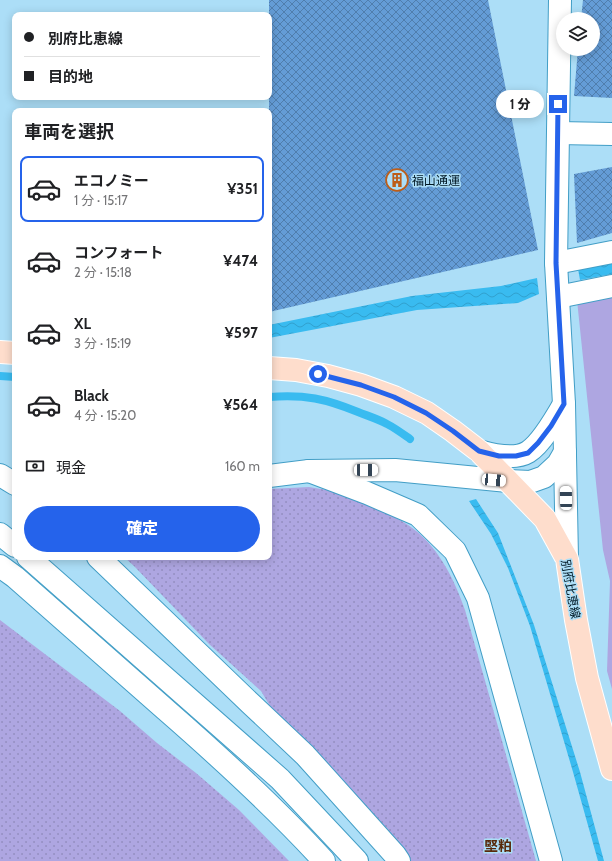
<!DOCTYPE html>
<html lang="ja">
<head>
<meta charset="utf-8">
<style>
  :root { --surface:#fff; --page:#f6f6f6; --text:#202124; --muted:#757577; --line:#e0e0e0; --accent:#2563eb }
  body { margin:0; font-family:Cabin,"Noto Sans JP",sans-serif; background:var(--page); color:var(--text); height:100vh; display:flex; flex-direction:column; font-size:15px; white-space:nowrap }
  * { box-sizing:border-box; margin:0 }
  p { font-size:13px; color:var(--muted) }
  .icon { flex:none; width:22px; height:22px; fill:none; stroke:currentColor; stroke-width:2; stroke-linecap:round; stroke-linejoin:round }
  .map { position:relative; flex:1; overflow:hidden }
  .side { position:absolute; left:12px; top:108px; width:260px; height:452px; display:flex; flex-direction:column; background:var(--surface); border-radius:8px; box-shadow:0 2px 10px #0003 }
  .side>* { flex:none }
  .hud { position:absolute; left:12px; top:12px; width:260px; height:88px; border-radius:8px; box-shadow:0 2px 10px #0003; display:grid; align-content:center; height:88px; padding:0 12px; background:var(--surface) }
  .buttons { position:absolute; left:556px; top:12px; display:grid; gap:8px }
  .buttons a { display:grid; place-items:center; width:44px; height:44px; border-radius:50%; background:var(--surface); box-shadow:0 2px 10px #0003; font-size:20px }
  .end { position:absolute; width:18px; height:18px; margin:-9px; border:5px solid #2563eb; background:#fff; box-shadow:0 0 0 2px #fff }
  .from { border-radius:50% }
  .bubble { position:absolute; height:28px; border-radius:14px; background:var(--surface); box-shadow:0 2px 10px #0003; font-size:13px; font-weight:800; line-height:28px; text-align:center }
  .car { position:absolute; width:12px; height:24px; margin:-12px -6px; border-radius:5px; box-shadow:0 0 3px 1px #0007; background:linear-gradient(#fff 24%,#345 0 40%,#fff 0 76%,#345 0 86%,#fff 0) }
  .hud b { display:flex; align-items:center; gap:14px; height:38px; font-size:15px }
  .hud b+b { border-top:1px solid var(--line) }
  .hud i { width:10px; height:10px; background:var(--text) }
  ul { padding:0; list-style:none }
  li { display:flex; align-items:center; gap:12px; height:66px; margin:0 8px 6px; padding:0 4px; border:2px solid transparent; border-radius:8px }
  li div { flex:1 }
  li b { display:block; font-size:15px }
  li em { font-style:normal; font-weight:800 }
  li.on { border-color:var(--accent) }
  li>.icon { width:36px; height:36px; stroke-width:1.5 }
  h2 { padding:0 12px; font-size:18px; line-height:48px }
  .pay { display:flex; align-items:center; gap:10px; height:44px; padding:0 12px; font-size:15px }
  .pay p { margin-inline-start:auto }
  .cta { display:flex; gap:8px; margin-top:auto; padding:8px 12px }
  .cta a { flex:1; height:46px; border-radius:24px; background:var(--accent); color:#fff; font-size:16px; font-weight:800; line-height:46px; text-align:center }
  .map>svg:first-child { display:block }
</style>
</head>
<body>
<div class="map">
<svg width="612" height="861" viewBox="0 0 612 861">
  <defs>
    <pattern id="grass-dots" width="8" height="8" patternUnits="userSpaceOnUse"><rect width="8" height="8" fill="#aea6e1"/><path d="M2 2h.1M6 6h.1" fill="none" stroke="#948ec1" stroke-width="1.8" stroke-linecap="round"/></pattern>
    <pattern id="water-waves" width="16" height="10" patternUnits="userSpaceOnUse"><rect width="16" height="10" fill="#39bbf0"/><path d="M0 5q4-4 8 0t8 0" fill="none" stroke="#30a0ce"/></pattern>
    <pattern id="building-cross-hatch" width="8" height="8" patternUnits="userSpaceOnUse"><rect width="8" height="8" fill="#649cd6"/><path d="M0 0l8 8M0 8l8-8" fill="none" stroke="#507ead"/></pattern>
  </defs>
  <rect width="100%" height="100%" fill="#acdef7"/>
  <!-- grass -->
  <g fill="url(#grass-dots)">
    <path d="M309,487C319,489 329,490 339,492C349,495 360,501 370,506C383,512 396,517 408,525C437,544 454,578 465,610L536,861H411L407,855L280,723L261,691L209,644L134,566L124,557H269V489Z"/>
    <polygon points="0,620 120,711 157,743 196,773 239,810 289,861 0,861"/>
  </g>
  <!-- green -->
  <polygon fill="#aea6e1" points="612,289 612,689 607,671 610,581 603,550 577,300"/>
  <!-- water -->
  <g fill="url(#water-waves)">
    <polygon points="612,262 612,274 580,280 578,269"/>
    <polygon points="537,278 539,294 518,303 417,310 269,338 269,325 412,296 501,286"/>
    <polygon points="476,499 498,533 534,625 580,772 604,861 598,861 573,772 530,626 508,568 491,534 469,501"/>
  </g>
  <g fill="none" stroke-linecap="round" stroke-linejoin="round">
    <!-- stream -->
    <g stroke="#39bbf0" stroke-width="8">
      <polyline points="0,376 15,377"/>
      <path d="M269,397C305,394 326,399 358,412C368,416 378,419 387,424C395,428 403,434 410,439"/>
    </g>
  </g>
  <!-- building -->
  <g fill="url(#building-cross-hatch)">
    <polygon points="269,0 488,0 538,250 269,312"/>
    <polygon points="583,0 612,0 612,98 574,96 578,49 593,49 593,19 581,19"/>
    <polygon points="612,167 612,233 577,243 574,174"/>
  </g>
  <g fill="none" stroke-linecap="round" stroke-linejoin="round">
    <!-- minor casing -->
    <g stroke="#429ec6" stroke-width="24">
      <g id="minor">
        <polyline points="560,0 556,263 564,404 567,559"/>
        <polyline points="558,133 612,134"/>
        <polyline points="556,263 612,252"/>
        <polyline points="558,297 612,286"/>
        <path d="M479,451C493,455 515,460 528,452C541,444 556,418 564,404"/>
        <polyline points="309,471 367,493 418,515 455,551 478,598 551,861"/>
        <polyline points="0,475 15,484"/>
        <polyline points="269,476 309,471 395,470 508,481 530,482 544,477 558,464 565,452"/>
        <polyline points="0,534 15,546"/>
        <polyline points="28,557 280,779 357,861"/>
        <polyline points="98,557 251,704 305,755 395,855 399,861"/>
        <path d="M0,566L15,577C66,622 116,666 166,710C221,758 275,807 324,861"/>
      </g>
    </g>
    <!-- major casing -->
    <g stroke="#fff" stroke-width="24">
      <g id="major">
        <polyline points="0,352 15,353"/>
        <polyline points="269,368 296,370 328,376 361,385 394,397 427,413 453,431 479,451 545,519 567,559 576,620 587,678 612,769"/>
      </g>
    </g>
    <!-- minor -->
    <use href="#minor" stroke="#fff" stroke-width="22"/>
    <!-- major -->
    <use href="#major" stroke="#feddcc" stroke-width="22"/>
  </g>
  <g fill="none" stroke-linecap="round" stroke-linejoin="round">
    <!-- route -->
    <polyline stroke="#2563eb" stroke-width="5" points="318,374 361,385 394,397 426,413 453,431 479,451 499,456 516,456 528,453 538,443 551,426 564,404 556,263 558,104"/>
  </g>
  <!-- icons -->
  <defs>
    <g id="building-ring" transform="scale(1.15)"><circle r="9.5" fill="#acdef7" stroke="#bd5d18" stroke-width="1.5"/><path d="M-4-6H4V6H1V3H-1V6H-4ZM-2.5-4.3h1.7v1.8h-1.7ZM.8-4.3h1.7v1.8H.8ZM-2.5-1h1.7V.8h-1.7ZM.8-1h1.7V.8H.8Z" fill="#bd5d18"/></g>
  </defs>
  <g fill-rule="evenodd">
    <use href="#building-ring" x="397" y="180"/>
  </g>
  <g text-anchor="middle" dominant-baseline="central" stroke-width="3" stroke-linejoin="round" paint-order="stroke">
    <!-- poi labels -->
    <g font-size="12" fill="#001824" stroke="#acdef7" text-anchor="start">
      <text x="412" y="180">福山通運</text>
    </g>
    <!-- street labels -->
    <g font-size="12" fill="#001824" stroke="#acdef7">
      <text transform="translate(571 589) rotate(80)">別府比恵線</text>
    </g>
    <!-- quarter labels -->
    <g font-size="14" font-weight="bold" fill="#582a0b" stroke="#acdef7">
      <text x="498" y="846">堅粕</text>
    </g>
  </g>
</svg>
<div class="buttons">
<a><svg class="icon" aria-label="layers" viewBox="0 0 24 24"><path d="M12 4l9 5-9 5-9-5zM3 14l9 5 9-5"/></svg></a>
</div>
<i class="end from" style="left:318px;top:374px"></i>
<i class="end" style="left:558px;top:104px"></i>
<div class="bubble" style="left:496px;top:90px;width:48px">1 分</div>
<i class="car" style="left:366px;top:470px;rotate:90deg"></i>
<i class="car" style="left:494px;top:480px;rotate:95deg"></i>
<i class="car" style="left:566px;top:498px;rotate:359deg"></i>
<div class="hud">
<b><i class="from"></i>別府比恵線</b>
<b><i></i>目的地</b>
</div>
<section class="side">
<h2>車両を選択</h2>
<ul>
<li class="on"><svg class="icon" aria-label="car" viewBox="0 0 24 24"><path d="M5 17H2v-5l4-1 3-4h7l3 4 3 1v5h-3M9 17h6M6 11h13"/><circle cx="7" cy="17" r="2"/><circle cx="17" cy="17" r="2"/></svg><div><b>エコノミー</b><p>1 分 · 15:17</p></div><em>¥351</em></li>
<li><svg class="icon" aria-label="car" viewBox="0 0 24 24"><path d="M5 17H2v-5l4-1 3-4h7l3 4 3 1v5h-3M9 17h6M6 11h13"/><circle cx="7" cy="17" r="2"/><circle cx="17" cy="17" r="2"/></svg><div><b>コンフォート</b><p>2 分 · 15:18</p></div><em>¥474</em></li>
<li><svg class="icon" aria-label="car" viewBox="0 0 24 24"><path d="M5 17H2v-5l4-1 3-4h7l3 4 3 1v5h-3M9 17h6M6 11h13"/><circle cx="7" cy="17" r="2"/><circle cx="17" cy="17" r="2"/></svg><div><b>XL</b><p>3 分 · 15:19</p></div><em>¥597</em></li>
<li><svg class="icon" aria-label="car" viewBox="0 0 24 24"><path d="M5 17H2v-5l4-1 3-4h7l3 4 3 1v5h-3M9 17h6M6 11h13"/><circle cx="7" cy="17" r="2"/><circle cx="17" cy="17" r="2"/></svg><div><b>Black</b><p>4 分 · 15:20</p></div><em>¥564</em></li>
</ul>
<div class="pay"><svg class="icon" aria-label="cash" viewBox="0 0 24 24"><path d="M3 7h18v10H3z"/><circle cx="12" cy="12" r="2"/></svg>現金<p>160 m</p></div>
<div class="cta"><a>確定</a></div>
</section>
</div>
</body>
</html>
